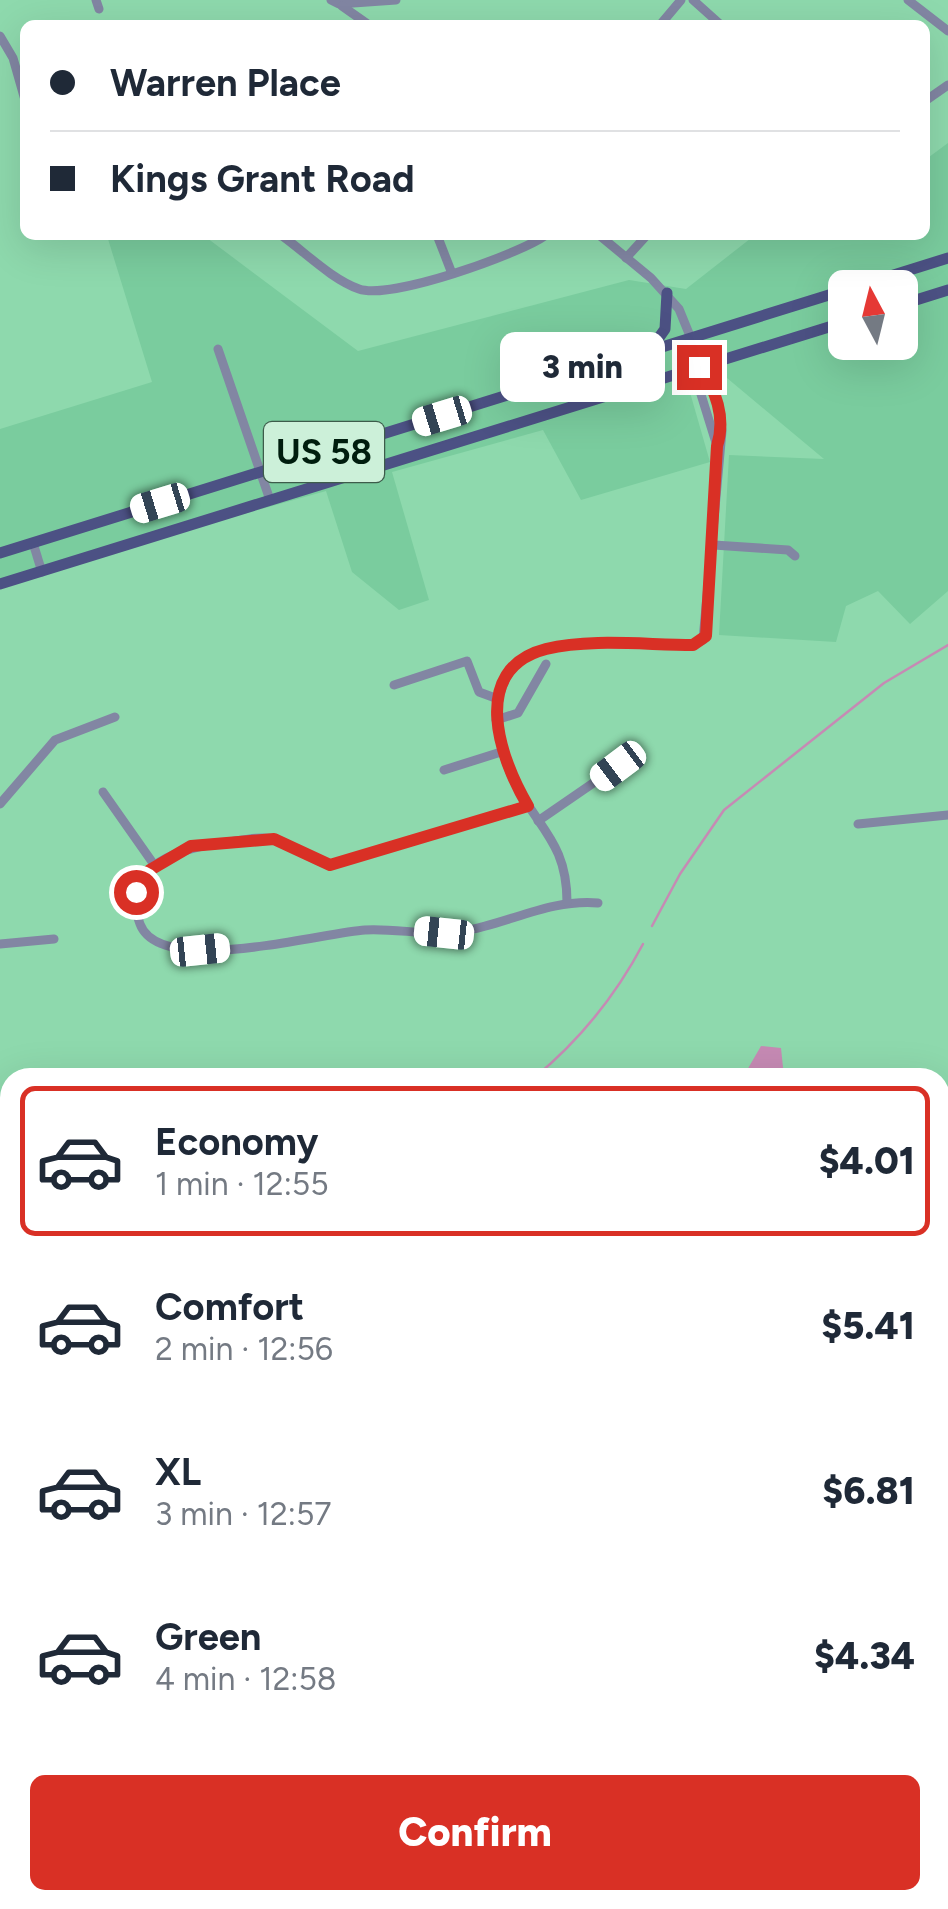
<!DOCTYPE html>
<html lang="en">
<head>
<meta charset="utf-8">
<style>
  :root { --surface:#fff; --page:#f2f2f3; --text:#1f2937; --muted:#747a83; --line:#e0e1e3; --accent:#d93025 }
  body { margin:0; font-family:Figtree,sans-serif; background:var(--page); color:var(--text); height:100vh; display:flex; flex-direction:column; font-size:38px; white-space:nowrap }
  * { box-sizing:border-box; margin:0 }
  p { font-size:32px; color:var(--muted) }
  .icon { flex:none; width:55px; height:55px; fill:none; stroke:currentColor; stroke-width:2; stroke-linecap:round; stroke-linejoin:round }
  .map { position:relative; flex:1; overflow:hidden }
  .sheet { position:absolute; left:0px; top:1068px; width:950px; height:842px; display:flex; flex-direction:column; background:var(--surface); border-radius:30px 30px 0 0; box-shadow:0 10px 40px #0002 }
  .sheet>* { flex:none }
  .guide { position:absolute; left:20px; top:20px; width:910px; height:220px; border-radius:15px; box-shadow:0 10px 40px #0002; display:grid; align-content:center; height:220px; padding:0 30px; background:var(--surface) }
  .needle { width:65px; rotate:353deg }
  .tools { position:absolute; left:828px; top:270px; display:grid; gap:20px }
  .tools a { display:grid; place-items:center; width:90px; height:90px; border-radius:15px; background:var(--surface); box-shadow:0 10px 40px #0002; font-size:50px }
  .end { position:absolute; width:45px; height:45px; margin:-22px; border:12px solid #d93025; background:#fff; box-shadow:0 0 0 5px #fff }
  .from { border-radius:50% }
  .bubble { position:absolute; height:70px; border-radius:15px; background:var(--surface); box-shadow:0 10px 40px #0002; font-size:32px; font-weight:800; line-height:70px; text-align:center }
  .car { position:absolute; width:30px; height:60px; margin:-30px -15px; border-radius:12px; box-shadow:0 0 8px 2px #0007; background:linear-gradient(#fff 24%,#345 0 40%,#fff 0 76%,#345 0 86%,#fff 0) }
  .guide b { display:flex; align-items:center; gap:35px; height:95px; font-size:38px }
  .guide b+b { border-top:2px solid var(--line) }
  .guide i { width:25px; height:25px; background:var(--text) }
  ul { padding:18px 0 0; list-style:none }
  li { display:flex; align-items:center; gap:30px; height:150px; margin:0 20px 15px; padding:0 10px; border:5px solid transparent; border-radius:15px }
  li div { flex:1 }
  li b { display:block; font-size:38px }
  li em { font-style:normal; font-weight:800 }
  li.selected { border-color:var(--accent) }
  li>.icon { width:90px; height:90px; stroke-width:1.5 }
  .button { display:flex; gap:20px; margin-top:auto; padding:20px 30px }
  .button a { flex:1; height:115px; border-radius:15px; background:var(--accent); color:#fff; font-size:40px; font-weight:800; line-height:115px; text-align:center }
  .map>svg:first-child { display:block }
</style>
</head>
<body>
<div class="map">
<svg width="948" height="1909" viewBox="0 0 948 1909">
  <rect width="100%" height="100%" fill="#8ed9ad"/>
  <!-- built -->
  <g fill="#7acc9e" fill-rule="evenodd">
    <path d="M948,143V591L910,624L878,591L846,606L836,642L719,635L729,455L824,459L727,378L689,389L710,462L581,500L543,430L392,472L429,600L399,610L352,572L326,491L0,582V429L152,382L108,239L110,235H203L358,351L629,280L686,289L755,235H925V160ZM845,288H900V342H845Z"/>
    <polygon points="10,1537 10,1765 0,1746 0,1542"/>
  </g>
  <!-- green -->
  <polygon fill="#c4836f" points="7,1569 10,1618 4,1621 0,1573"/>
  <!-- water -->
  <polygon fill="#c68ab4" points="761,1046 781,1048 784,1077 743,1077"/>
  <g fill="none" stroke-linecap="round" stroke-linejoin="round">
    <!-- stream -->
    <g stroke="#c68ab4" stroke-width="2.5">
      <polyline points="652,926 680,874 724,810 884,683 948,645"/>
      <path d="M534,1078C580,1040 615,997 643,944"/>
    </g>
    <!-- minor -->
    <g stroke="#8286a3" stroke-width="9">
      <polyline points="96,0 99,9"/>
      <polyline points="331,0 339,4 396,0"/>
      <polyline points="693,0 721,25"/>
      <polyline points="908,0 948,31"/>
      <polyline points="342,6 369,25"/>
      <polyline points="660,25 681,0"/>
      <polyline points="0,36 13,58 25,100"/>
      <polyline points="925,101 948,85"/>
      <path d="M281,235C305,252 331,279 359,289C390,300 518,255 546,235"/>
      <polyline points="437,235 451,271"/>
      <polyline points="626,258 647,235"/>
      <polyline points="218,349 270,500"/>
      <polyline points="699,367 699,388 717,446"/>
      <polyline points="33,543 42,572"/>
      <polyline points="714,545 788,550 795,556"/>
      <polyline points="394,685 467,661 479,692 498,699"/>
      <polyline points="496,720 518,713 546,664"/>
      <polyline points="444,770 501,752"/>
      <polyline points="103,792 155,866"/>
      <polyline points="0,804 55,740 115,717"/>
      <path d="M528,805L330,865C310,861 294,844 275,839C260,836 243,840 229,842C185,847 117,863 140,924C160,978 319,933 365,930C397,928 432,937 464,931C510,923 550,899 598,903"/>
      <polyline points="538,821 618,766"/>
      <polyline points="858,824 948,815"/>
      <path d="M567,902C567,845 541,831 516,785C492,740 482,666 546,649C591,637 647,645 693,645L703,640L722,431L719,407L679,309L651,278L599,235"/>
      <polyline points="0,944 54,939"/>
      <polyline points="940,1118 948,1118"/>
      <polyline points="0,1192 10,1193"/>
      <polyline points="0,1253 10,1245"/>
      <polyline points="940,1293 948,1301"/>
      <polyline points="0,1313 10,1306"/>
      <polyline points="0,1354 10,1363"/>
      <polyline points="940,1429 948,1437"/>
      <polyline points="940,1552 948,1543"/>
      <polyline points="0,1757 10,1774"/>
      <polyline points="940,1787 948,1771"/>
      <polyline points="104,1900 113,1909"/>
      <polyline points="390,1900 401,1909"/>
      <polyline points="554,1900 564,1909"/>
      <polyline points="191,1909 201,1900"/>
      <polyline points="655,1909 657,1900"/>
      <polyline points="764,1909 766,1900"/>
      <polyline points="877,1909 882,1900"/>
    </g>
    <!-- major -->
    <g stroke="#4c5184" stroke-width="11">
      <polyline points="852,288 948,258"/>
      <polyline points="900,305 948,290"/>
      <polyline points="651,349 665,329 667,293"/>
      <polyline points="0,553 845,290"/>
      <polyline points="0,584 845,322"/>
    </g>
    <!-- highway -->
    <g stroke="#3a3e77" stroke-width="12">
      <polyline points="0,1118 10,1118"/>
      <polyline points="0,1145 10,1145"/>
      <polyline points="940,1153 948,1154"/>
      <polyline points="940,1180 948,1180"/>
    </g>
  </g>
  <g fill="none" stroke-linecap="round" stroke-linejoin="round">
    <!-- route -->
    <path stroke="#d93025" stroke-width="12" d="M136,892L150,870L191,846L274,839L330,865L528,806C500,759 468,669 546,649C591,638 646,645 693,645L706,636L717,446C726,418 716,389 699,367"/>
  </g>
  <g text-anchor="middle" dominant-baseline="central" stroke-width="8" stroke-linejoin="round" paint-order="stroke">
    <!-- shield labels -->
    <rect fill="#ccf0d9" stroke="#3d5c4b" stroke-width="2.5" x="264" y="422" width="120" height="60" rx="8"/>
    <g font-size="35" font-weight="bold" fill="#001d0e">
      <text x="324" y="452">US 58</text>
    </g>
  </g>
</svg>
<div class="tools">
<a><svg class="needle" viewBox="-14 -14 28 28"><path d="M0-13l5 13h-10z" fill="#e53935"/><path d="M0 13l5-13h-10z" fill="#747a83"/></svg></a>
</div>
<i class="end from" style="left:136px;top:892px"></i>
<i class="end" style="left:699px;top:367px"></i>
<div class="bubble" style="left:500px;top:332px;width:165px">3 min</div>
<i class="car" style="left:442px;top:416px;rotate:253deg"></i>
<i class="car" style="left:160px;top:503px;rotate:253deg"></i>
<i class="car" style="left:618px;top:766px;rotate:233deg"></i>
<i class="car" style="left:444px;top:933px;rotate:276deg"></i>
<i class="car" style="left:200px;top:950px;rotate:84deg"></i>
<div class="guide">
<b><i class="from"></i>Warren Place</b>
<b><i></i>Kings Grant Road</b>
</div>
<section class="sheet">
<ul>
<li class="selected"><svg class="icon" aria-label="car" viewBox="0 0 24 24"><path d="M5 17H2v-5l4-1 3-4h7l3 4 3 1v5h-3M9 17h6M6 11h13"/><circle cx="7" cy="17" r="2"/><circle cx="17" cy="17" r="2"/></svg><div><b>Economy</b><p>1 min · 12:55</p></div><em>$4.01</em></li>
<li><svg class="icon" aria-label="car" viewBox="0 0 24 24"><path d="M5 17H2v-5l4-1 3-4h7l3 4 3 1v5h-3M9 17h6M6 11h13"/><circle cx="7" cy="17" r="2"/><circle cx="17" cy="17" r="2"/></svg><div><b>Comfort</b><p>2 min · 12:56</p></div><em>$5.41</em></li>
<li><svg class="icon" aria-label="car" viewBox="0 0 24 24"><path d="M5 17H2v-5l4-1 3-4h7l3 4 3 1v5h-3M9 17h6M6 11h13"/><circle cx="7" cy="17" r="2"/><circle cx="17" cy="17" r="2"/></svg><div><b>XL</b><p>3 min · 12:57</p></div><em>$6.81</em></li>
<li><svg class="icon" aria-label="car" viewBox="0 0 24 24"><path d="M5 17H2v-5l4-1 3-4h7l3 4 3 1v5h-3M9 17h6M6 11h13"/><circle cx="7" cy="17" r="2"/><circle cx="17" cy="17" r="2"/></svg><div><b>Green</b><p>4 min · 12:58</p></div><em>$4.34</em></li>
</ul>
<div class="button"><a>Confirm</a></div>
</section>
</div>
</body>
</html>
